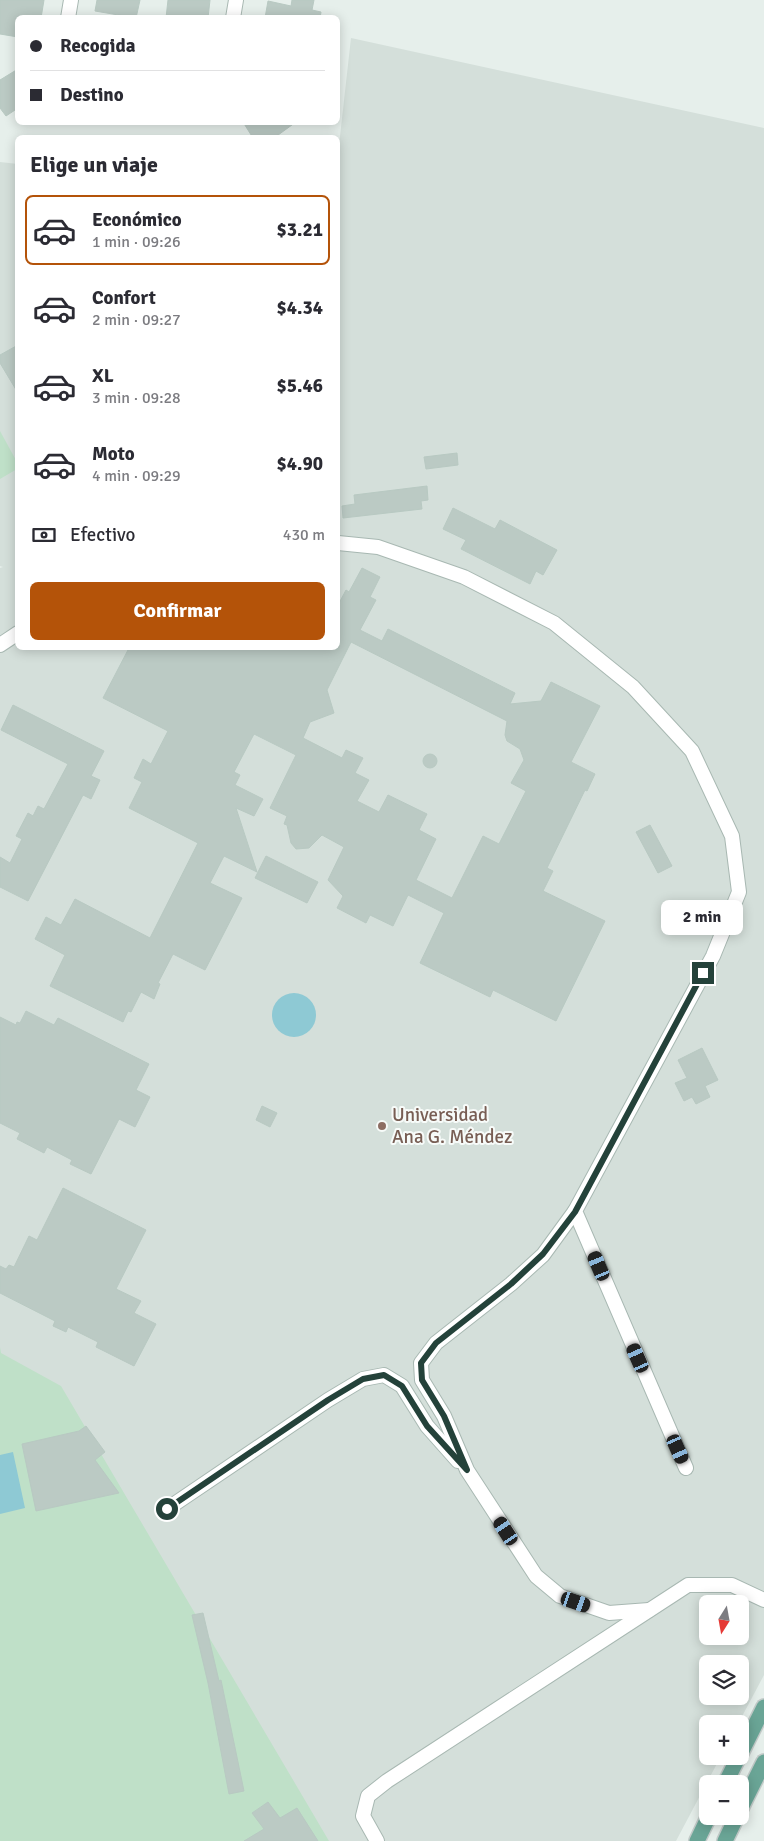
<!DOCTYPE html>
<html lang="es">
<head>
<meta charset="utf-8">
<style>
  :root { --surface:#fff; --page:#f2f2f3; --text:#2b2b33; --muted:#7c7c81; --line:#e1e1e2; --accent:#b45309 }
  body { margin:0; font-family:Signika,sans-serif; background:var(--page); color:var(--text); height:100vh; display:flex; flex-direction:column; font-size:19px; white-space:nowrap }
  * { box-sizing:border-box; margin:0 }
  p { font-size:16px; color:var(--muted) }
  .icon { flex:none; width:28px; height:28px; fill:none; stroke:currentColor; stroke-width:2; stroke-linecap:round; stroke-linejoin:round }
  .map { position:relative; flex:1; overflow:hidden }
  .details { position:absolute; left:15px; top:135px; width:325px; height:515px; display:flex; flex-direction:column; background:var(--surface); border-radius:8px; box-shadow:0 2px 12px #0003 }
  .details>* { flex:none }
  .hud { position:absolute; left:15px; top:15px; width:325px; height:110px; border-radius:8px; box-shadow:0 2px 12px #0003; display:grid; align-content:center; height:110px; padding:0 15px; background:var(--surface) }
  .needle { width:32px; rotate:191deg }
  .buttons { position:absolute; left:699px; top:1595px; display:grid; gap:10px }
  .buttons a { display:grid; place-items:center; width:50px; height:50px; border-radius:8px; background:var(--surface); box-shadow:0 2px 12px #0003; font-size:25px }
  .end { position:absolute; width:22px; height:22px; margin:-11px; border:6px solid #24423a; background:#fff; box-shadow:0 0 0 2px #fff }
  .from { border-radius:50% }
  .bubble { position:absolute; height:35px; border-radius:8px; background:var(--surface); box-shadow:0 2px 12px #0003; font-size:16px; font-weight:700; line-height:35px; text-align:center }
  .car { position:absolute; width:15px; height:30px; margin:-15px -8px; border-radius:6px; box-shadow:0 0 4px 1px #0007; background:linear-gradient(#222 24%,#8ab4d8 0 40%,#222 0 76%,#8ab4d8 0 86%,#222 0) }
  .hud b { display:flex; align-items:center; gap:18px; height:48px; font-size:19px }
  .hud b+b { border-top:1px solid var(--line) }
  .hud i { width:12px; height:12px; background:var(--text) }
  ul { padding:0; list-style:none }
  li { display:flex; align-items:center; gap:15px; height:70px; margin:0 10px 8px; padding:0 5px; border:2px solid transparent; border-radius:8px }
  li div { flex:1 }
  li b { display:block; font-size:19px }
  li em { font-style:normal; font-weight:700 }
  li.active { border-color:var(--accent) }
  li>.icon { width:45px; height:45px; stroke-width:1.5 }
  h2 { padding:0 15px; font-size:22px; line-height:60px }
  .pay { display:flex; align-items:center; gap:12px; height:55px; padding:0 15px; font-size:19px }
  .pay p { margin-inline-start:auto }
  .action { display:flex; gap:10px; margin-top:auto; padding:10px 15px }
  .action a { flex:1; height:58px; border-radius:8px; background:var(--accent); color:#fff; font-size:20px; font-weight:700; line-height:58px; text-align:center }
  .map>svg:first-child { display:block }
</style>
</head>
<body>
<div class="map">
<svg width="764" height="1841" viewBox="0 0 764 1841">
  <rect width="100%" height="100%" fill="#e6efeb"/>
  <!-- built -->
  <path fill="#d4dfda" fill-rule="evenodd" d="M351,38L764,128V1675L738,1724H708V1756H721L676,1841H0V568L3,567L0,566V162L18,164V648H338V154ZM708,1604H740V1636H708ZM708,1664H740V1696H708Z"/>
  <!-- green -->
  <g fill="#bfe0c8">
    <polygon points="0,431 17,462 17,469 0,479"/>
    <polygon points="0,1347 1,1353 61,1386 329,1841 0,1841"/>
  </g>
  <!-- water -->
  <g fill="#8ec9d4">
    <circle cx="294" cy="1015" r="22"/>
    <polygon points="13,1452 25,1508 0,1514 0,1455"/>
  </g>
  <!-- building -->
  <g fill="#bbcac4" stroke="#b8c9c2" fill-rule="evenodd">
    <polygon points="0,0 44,0 41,18 18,18 18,37 0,34"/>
    <polygon points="97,0 140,0 136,18 95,11"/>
    <polygon points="168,0 210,0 208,18 166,18"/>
    <polygon points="292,0 314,0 312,10 321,12 320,18 265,18 268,1 291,6"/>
    <polygon points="18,69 18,108 6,116 0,108 0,80"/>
    <polygon points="243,122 296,122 274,138 253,138"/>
    <polygon points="18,345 18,393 0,363 0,355"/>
    <polygon points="457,453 458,465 426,469 424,457"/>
    <polygon points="427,486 428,500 421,501 422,509 343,518 342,506 355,504 354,495"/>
    <polygon points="453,508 495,529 500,520 557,550 543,575 536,571 530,584 461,549 466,540 443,529"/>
    <path d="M362,568L380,577L370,597L376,600L360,630L382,641L388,629L515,693L510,704L541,701L551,682L600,706L571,762L595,774L587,791L585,790L547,868L553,871L543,891L605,921L556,1021L493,990L490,997L420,963L444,913L408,895L393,926L370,915L366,923L337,908L343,896L328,880L344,847L322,835L309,848L296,849L291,843L287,825L284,824L287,816L270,808L296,755L254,734L234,772L240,775L235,785L263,799L254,816L236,808L257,872L224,856L210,883L242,898L205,970L173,954L158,983L160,984L154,999L141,992L131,1012L128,1011L123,1022L50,986L65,955L35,939L46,917L61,925L75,899L150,938L198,843L129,808L142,782L134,778L143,759L151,764L168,731L103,698L129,648H338V605L346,590L349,592ZM351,642L507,721L505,735L507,741L520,749L524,760L511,783L526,791L499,844L483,836L452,898L416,880L436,839L419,830L427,814L388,795L379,812L357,801L369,780L355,773L363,758L346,750L342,758L303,738L310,722L334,713L327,690Z"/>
    <polygon points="13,705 104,751 91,776 100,780 91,799 83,795 28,901 0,887 0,857 10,863 22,839 16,836 28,813 33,816 38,806 44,809 68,764 1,730"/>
    <circle cx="430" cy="761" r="7"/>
    <polygon points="650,825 672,866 658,873 636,832"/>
    <polygon points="266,856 318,882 307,903 255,878"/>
    <polygon points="26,1011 54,1025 58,1018 149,1064 136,1090 150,1097 135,1127 119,1119 91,1174 70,1164 72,1160 47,1147 44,1153 17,1139 20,1133 0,1123 0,1017 16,1025 17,1022 20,1023"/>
    <polygon points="702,1048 718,1080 705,1086 710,1097 696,1104 692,1097 684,1101 675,1083 687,1078 678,1060"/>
    <polygon points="262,1106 277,1113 270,1127 256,1120"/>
    <polygon points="63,1188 146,1230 116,1289 141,1301 134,1313 156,1324 134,1366 96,1347 98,1342 68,1327 66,1332 53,1326 55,1321 0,1293 0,1266 6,1269 9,1265 14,1267 29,1236 37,1240"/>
    <polygon points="86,1426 105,1452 95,1460 119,1493 36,1511 22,1444 79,1431"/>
    <polygon points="203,1613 219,1681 221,1680 244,1791 229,1794 208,1683 192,1615"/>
    <polygon points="268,1802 280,1818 297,1808 318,1841 244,1841 264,1829 252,1813"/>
  </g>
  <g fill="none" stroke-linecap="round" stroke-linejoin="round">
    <!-- minor casing -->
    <g stroke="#a8b8b2" stroke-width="16">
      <g id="minor">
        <polyline points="68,18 71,0"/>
        <polyline points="233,18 236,0"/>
        <polyline points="338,543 378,547 464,577 554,623 633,687 692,751 732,836 739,892 713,956 575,1211 686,1468"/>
        <polyline points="0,645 18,633"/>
        <polyline points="575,1211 543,1255 511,1284 436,1343 421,1363 422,1380 444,1416 467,1470 536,1576 560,1596 609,1613 649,1610"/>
        <polyline points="167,1509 328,1400 363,1379 384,1375 402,1386 427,1426 458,1461"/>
        <polyline points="377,1841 363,1816 368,1796 387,1781 688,1585 732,1585 764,1600"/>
      </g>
    </g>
    <!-- primary casing -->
    <g stroke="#c2cac8" stroke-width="18">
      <g id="primary">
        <polyline points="740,1755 764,1707"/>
        <polyline points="725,1784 739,1756"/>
        <polyline points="740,1810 764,1762"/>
        <polyline points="697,1841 709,1816"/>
        <polyline points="725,1841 737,1816"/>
      </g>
    </g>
    <!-- minor -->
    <use href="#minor" stroke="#fff" stroke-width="14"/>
    <!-- primary -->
    <use href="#primary" stroke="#6aa596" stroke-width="15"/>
  </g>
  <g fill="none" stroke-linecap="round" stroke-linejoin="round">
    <!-- route -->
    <polyline stroke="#24423a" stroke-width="6" points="167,1509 328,1400 363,1379 384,1375 402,1386 427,1426 467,1470 444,1416 422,1380 421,1363 436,1343 511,1284 543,1254 575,1212 703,973"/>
  </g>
  <!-- markers -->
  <circle fill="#8d6e63" stroke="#f7fbf9" stroke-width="2" cx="382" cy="1126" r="5"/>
  <g text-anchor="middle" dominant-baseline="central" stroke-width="4" stroke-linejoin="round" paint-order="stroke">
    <!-- education labels -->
    <g font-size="19" fill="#785e54" stroke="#f7fbf9" text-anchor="start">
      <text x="392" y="1115">Universidad<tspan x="392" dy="22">Ana G. Méndez</tspan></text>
    </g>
  </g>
</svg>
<div class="buttons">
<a><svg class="needle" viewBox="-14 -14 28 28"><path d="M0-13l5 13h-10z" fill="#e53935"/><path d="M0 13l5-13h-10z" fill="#7c7c81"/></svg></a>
<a><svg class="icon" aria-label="layers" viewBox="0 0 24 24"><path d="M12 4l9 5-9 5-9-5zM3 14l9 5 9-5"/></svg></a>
<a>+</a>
<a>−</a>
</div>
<i class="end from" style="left:167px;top:1509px"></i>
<i class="end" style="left:703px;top:973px"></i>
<div class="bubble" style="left:661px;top:900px;width:82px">2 min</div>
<i class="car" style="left:599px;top:1266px;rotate:337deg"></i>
<i class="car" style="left:638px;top:1358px;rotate:336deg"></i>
<i class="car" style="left:678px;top:1449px;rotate:156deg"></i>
<i class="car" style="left:506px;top:1531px;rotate:327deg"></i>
<i class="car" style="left:576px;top:1602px;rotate:109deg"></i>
<div class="hud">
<b><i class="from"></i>Recogida</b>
<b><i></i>Destino</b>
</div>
<section class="details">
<h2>Elige un viaje</h2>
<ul>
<li class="active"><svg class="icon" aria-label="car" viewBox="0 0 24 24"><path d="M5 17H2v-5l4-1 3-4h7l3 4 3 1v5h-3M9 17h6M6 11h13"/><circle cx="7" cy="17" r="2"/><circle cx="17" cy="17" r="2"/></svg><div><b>Económico</b><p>1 min · 09:26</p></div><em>$3.21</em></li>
<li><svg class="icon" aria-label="car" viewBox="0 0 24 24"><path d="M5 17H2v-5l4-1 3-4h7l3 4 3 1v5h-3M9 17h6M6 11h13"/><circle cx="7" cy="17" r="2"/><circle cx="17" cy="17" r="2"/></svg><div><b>Confort</b><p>2 min · 09:27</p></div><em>$4.34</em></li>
<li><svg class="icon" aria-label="car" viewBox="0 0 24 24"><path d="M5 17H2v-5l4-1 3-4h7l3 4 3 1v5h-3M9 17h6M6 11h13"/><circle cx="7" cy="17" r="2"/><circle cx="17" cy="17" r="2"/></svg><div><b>XL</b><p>3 min · 09:28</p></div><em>$5.46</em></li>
<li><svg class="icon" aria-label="car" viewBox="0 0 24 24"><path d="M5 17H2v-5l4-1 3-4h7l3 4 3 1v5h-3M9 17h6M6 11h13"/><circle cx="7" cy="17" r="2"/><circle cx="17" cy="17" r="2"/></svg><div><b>Moto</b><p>4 min · 09:29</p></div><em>$4.90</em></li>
</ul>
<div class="pay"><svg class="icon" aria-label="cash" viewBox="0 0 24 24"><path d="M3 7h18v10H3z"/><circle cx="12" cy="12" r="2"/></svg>Efectivo<p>430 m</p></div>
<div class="action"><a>Confirmar</a></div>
</section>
</div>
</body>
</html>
